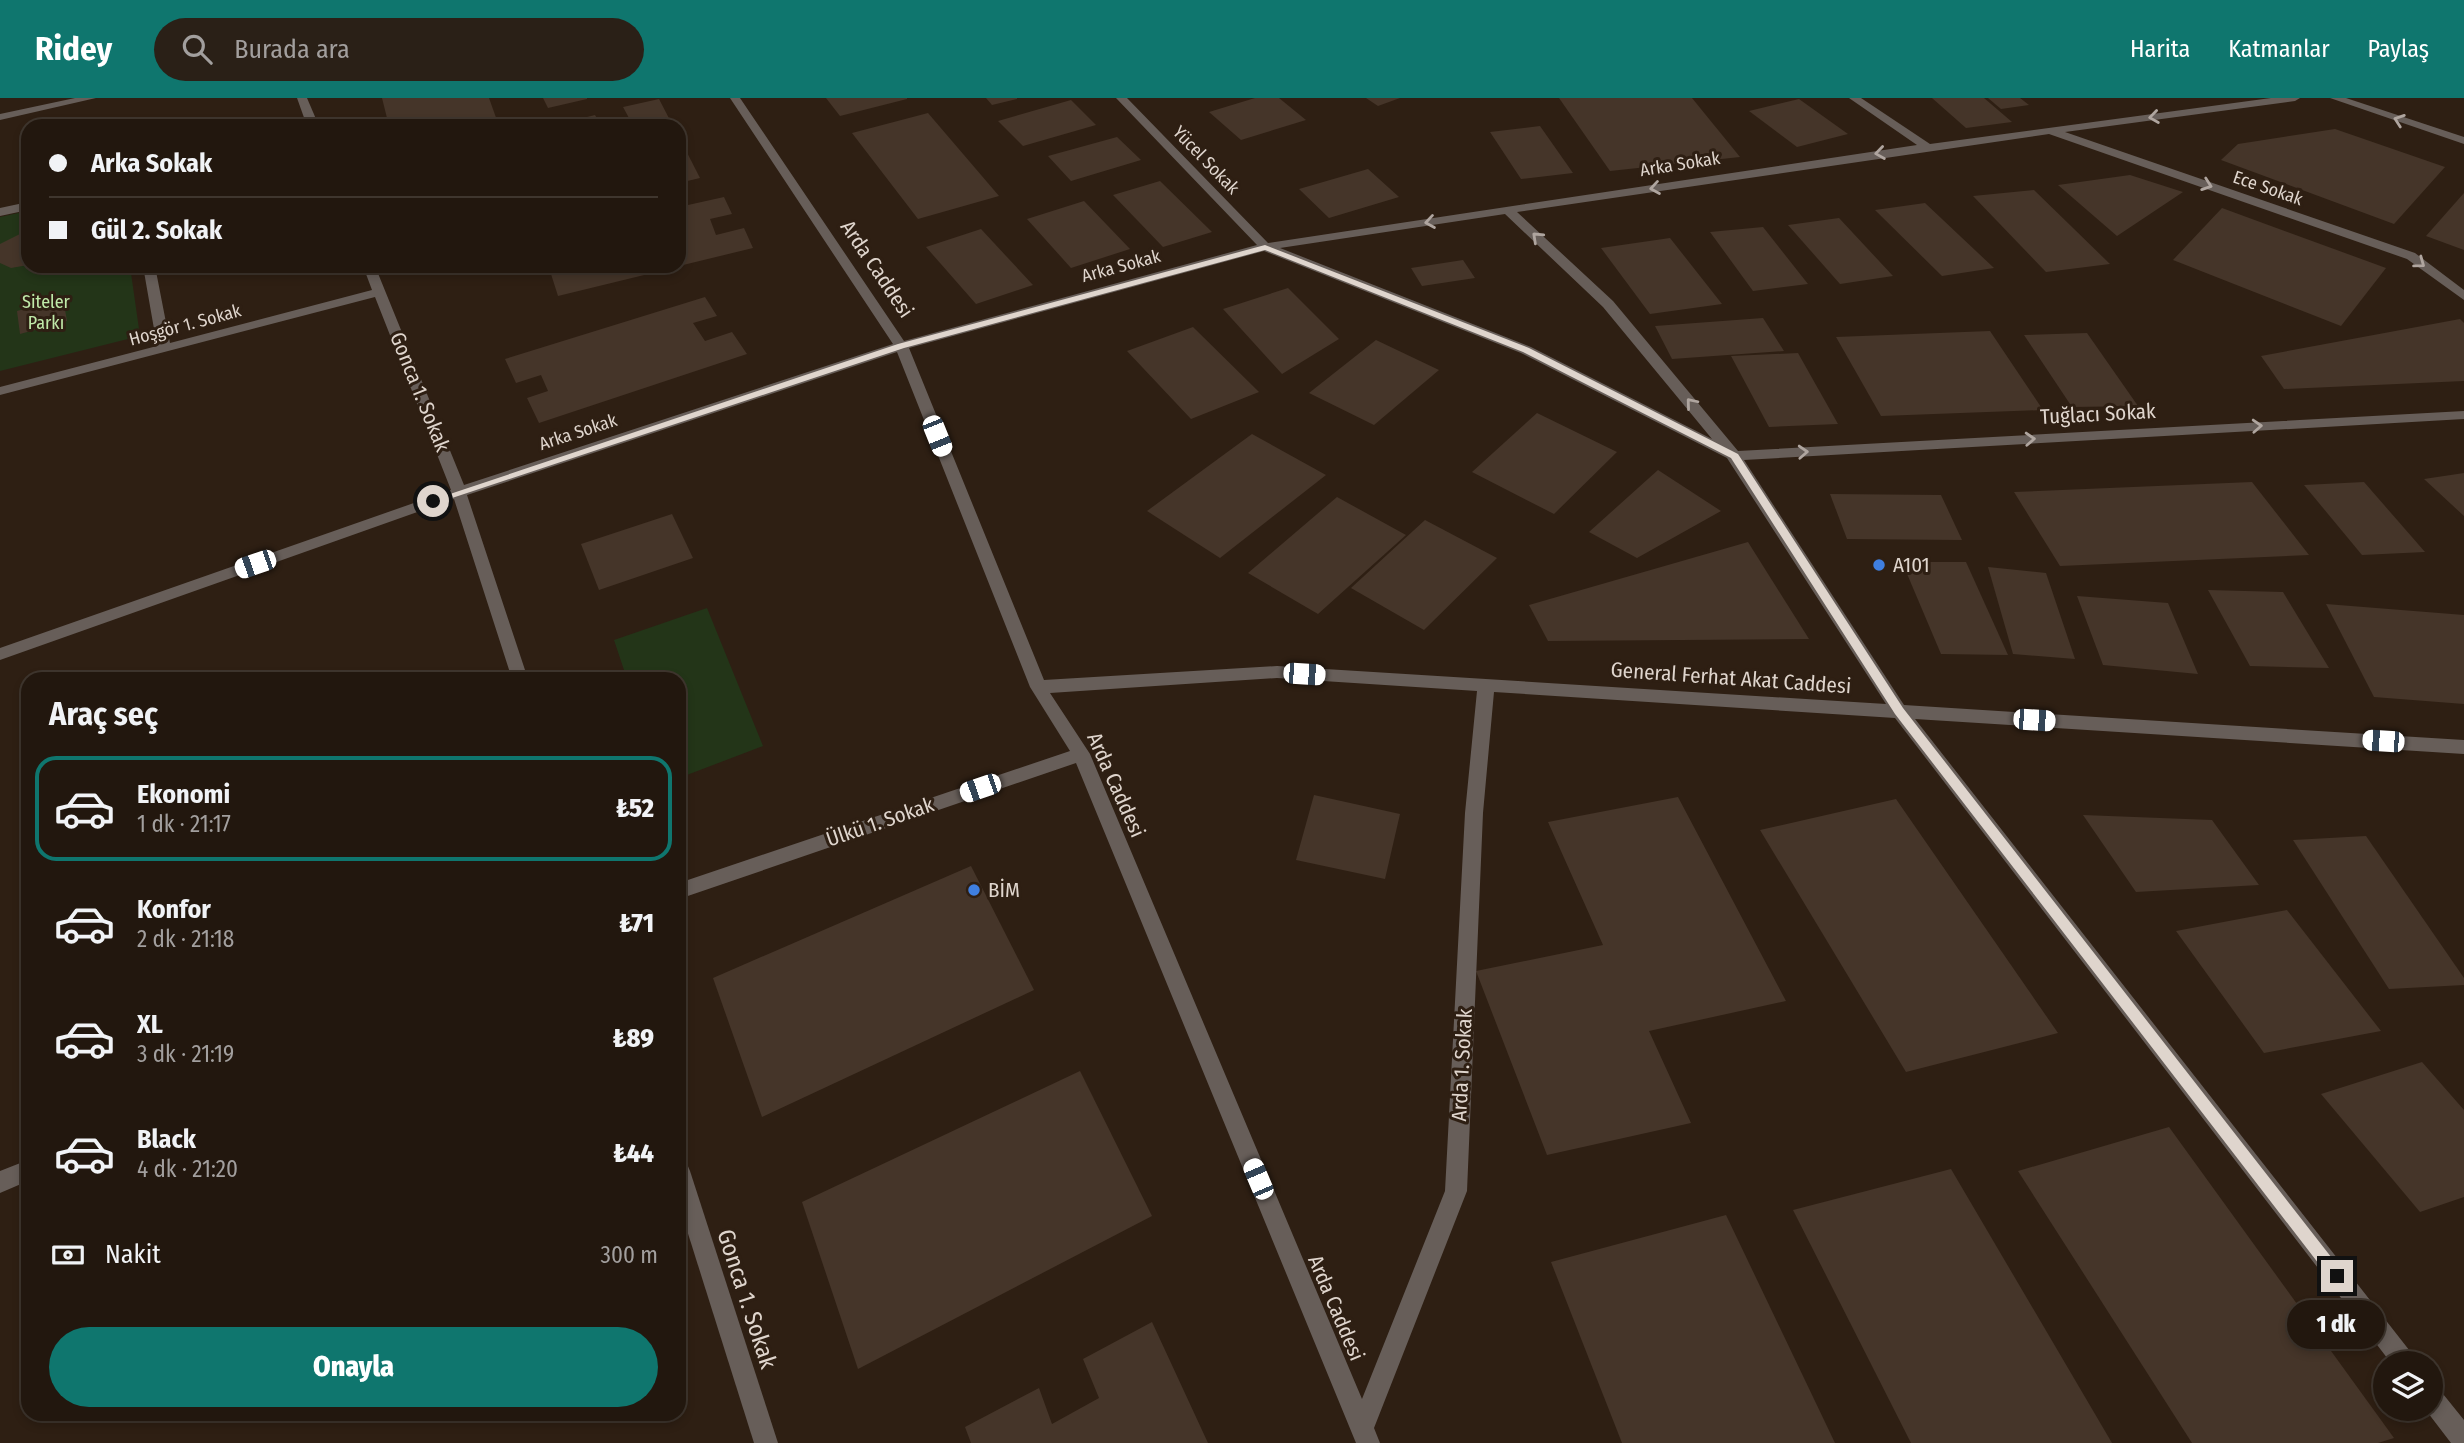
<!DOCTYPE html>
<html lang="tr">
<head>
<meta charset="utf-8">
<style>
  :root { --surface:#22170e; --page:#2a2017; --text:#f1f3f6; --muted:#a29f9e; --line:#3f362e; --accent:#0f766e }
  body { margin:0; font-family:"Fira Sans Condensed",sans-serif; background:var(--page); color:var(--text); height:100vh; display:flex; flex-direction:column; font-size:26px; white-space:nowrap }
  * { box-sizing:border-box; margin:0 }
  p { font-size:23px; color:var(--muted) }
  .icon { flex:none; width:38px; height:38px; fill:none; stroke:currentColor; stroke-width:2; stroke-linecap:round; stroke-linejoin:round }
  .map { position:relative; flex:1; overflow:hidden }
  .sheet { position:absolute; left:21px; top:574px; width:665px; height:749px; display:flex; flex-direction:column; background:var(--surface); border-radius:21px; box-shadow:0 4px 10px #0003,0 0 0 2px var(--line) }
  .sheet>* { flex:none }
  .guide { position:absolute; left:21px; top:21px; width:665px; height:154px; border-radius:21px; box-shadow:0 4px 10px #0003,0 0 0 2px var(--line); display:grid; align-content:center; height:154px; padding:0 28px; background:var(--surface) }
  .controls { position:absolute; left:2373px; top:1253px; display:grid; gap:14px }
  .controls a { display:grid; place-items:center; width:70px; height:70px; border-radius:50%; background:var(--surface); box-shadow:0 4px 10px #0003,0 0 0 2px var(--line); font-size:35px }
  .end { position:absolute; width:32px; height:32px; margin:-16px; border:9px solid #dfd5cd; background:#111; box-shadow:0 0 0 4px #111 }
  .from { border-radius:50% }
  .bubble { position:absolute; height:49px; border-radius:24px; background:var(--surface); box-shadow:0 4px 10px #0003,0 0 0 2px var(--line); font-size:23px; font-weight:800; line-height:49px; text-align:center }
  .car { position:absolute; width:21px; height:42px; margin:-21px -10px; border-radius:9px; box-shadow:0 0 5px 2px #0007; background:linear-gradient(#fff 24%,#345 0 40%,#fff 0 76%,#345 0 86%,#fff 0) }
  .guide b { display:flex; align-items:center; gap:24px; height:66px; font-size:26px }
  .guide b+b { border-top:2px solid var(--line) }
  .guide i { width:18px; height:18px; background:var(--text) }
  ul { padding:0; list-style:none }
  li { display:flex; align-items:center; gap:21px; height:105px; margin:0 14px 10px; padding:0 14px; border:4px solid transparent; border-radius:21px }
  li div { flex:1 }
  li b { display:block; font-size:26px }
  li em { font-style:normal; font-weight:800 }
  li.active { border-color:var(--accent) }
  li>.icon { width:63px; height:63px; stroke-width:1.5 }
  h2 { padding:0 28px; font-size:32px; line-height:84px }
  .pay { display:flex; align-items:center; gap:18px; height:77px; padding:0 28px; font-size:26px }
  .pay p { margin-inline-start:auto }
  .cta { display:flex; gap:14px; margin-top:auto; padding:14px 28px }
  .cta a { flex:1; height:80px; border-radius:42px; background:var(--accent); color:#fff; font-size:28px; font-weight:800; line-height:80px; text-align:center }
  header { display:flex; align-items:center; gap:42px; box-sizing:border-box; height:98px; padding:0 35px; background:var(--accent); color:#fff }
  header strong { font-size:33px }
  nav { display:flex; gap:38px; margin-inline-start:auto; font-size:24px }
  .search { width:490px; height:63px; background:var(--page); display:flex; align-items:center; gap:18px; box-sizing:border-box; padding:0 24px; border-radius:38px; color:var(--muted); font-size:26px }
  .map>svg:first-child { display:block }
</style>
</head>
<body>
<header>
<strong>Ridey</strong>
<div class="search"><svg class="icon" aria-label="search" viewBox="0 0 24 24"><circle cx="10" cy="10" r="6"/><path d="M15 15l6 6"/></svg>Burada ara</div>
<nav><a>Harita</a><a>Katmanlar</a><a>Paylaş</a></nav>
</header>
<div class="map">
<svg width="2464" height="1345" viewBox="0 0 2464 1345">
  <rect width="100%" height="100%" fill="#2e1f13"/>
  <!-- green -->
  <g fill="#233518">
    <polygon points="28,113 28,168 130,168 140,238 0,273 0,119"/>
    <polygon points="707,510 763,648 679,680 679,581 627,581 614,542"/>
  </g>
  <!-- building -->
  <g fill="#453529">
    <polygon points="382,0 489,0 499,28 389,28"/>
    <polygon points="543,0 587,0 587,1 548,10"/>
    <polygon points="826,0 907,0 907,1 840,18"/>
    <polygon points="986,0 1017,0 1017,1 992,7"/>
    <polygon points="1255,0 1279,0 1306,22 1241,42 1209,14"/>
    <polygon points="1366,0 1400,0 1378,8"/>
    <polygon points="1559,0 1692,0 1740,59 1610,73"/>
    <polygon points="1932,0 1984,0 2012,24 1966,30"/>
    <polygon points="1988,0 2020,0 2029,7 2001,11"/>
    <polygon points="659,1 673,28 564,28 563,25 595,17 600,26 629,20 623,9"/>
    <polygon points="1799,1 1848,36 1797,49 1749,13"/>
    <polygon points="1071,2 1096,27 1023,48 998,23"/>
    <polygon points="928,15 999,98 918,121 852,35"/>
    <polygon points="1540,28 1573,75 1521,81 1490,34"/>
    <polygon points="2335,31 2445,69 2394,126 2221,62 2238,46"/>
    <polygon points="679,39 700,80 679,85"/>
    <polygon points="1117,39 1141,62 1071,83 1048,58"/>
    <polygon points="1368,71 1399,99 1329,120 1299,91"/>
    <polygon points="2130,77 2183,94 2117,138 2058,87"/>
    <polygon points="1160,83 1212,134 1163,149 1113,97"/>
    <polygon points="2034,92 2110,166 2046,174 1973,98"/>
    <polygon points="2464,95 2464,152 2426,138"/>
    <polygon points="724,99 732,116 710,121 716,137 744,130 753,150 679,168 679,109"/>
    <polygon points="1084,103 1130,151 1071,170 1027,121"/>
    <polygon points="1925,105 1994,170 1942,178 1875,112"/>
    <polygon points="2222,110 2386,170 2341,228 2173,162"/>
    <polygon points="1839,120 1893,178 1840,186 1788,127"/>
    <polygon points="1763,129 1808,186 1753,193 1710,134"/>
    <polygon points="981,131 1033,187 976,206 926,149"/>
    <polygon points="28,132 28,167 11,170 0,165 0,146"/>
    <polygon points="1670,140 1722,206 1650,216 1601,150"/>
    <polygon points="1463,162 1475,180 1422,188 1411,170"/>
    <polygon points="570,168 677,168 677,169 558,198 551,176 571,172"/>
    <polygon points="1288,190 1339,241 1282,276 1223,211"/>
    <polygon points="705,199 717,218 693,225 705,243 732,234 747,256 539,325 527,300 548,293 541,277 516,285 505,261"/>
    <polygon points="63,200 67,223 20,236 17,213"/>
    <polygon points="1763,220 1784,253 1672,261 1655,228"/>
    <polygon points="2460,221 2464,225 2464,283 2284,291 2261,258"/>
    <polygon points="1193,229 1259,294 1191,321 1127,253"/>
    <polygon points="1990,233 2043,312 1881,318 1836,239"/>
    <polygon points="2087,235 2138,308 2072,309 2024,237"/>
    <polygon points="1376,242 1439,272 1374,327 1309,295"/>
    <polygon points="1798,255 1838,326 1769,329 1731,258"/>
    <polygon points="1537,315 1617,354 1554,416 1472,374"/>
    <polygon points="1252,336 1326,377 1220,460 1147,413"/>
    <polygon points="1658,372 1721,413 1637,460 1589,434"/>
    <polygon points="2464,375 2464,418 2424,381"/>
    <polygon points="2252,384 2309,457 2060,468 2014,394"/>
    <polygon points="2364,384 2425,454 2362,457 2304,387"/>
    <polygon points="1830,396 1941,397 1962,442 1847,441"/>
    <polygon points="1337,399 1406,437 1318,516 1248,475"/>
    <polygon points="672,416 693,460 599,492 581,446"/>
    <polygon points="1425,422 1497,460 1424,532 1351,490"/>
    <polygon points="1748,444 1809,541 1548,543 1529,507"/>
    <polygon points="1902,464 1966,464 2008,557 1941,556"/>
    <polygon points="1988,469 2046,475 2075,561 2013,556"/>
    <polygon points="2208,492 2283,494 2329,570 2250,568"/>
    <polygon points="2077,498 2168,505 2198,576 2103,567"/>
    <polygon points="2326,506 2464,517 2464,606 2374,599"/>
    <polygon points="1314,697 1400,716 1385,781 1296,762"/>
    <polygon points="1678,699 1786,903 1649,933 1691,1025 1547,1057 1476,873 1603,847 1548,724"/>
    <polygon points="1896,701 2058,935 1906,974 1760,732"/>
    <polygon points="2083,717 2212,722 2259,787 2136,794"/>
    <polygon points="2366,738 2464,880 2464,887 2389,891 2293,742"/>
    <polygon points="971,768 1034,892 762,1019 713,880"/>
    <polygon points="2287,812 2381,933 2264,955 2176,833"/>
    <polygon points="2422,964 2464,1012 2464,1099 2420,1114 2321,996"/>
    <polygon points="1080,973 1152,1118 858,1271 802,1104"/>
    <polygon points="2169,1029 2394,1340 2378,1345 2192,1345 2018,1073"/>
    <polygon points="1951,1071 2112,1345 1911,1345 1793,1112"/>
    <polygon points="1726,1117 1835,1345 1622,1345 1551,1164"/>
    <polygon points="1152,1224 1208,1345 971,1345 965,1329 1039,1290 1052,1326 1099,1300 1083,1261"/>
  </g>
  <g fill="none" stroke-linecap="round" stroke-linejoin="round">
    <!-- minor -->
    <g fill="#675e59" fill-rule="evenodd">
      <polygon points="75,0 96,0 0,22 0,16"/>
      <polygon points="297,0 307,0 319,28 307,28"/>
      <path d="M730,0H740L904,243L1257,147L1116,0H1127L1268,145L1917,47L1849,0H1861L1930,46L2271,0H2300L2295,3L2065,34L2415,155L2464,192V202L2407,161L2049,36L1517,114L1613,203L1738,353L2464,313V321L1744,362L1904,607L2464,642V656L1915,621L2413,1257L2417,1265H2391L1895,620L1494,594L1483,715L1467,1093L1374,1330L1380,1345H1356L1076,665L679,801V785L1070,653L1030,589L897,254L467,397L528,581H512L454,401L0,562V550L451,392L375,199L0,297V289L157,248L143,168H155L170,245L372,192L363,168H375L464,387L893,246ZM1505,116L1603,209L1712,341L1531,249L1280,150ZM1264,153L1521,255L1727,360L1886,606L1277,568L1044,582L909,250ZM1277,580L1477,593L1465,715L1445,1093L1362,1301L1090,656L1050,595Z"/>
      <polygon points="2330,0 2346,0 2464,39 2464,46"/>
      <polygon points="28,104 28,112 0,118 0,110"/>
      <polygon points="28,1062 28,1083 0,1095 0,1073"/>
      <polygon points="679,1062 687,1066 690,1073 778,1345 754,1345 679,1107"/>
      <polygon points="2431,1287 2439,1291 2464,1322 2464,1345 2451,1345 2425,1311 2431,1311"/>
    </g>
  </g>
  <!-- one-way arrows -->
  <defs><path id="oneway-chevron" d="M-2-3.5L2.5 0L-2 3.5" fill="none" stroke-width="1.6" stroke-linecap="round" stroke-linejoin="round" transform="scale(1.75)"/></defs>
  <g stroke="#afa59f">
    <use href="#oneway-chevron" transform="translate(2154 19) rotate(172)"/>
    <use href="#oneway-chevron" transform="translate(2399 22) rotate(-161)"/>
    <use href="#oneway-chevron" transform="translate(1880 55) rotate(172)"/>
    <use href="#oneway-chevron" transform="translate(2207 87) rotate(19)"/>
    <use href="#oneway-chevron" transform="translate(1655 90) rotate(171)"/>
    <use href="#oneway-chevron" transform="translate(1430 124) rotate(171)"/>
    <use href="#oneway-chevron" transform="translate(1537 139) rotate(-137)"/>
    <use href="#oneway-chevron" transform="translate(2420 165) rotate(36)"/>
    <use href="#oneway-chevron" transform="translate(1691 305) rotate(-130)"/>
    <use href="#oneway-chevron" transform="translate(2257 328) rotate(-3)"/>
    <use href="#oneway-chevron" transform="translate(2030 341) rotate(-3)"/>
    <use href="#oneway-chevron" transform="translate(1803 354) rotate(-3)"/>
  </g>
  <!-- route -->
  <polygon fill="#dfd5cd" points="1265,147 1529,250 1738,356 1903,610 2342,1173 2342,1183 2332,1183 1895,616 1731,360 1523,254 1265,152 904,250 437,405 429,403 898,246"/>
  <!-- markers -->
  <g fill="#3f7fe0" stroke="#2e1f13" stroke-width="2.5">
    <circle cx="1879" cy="467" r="7"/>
    <circle cx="974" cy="792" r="7"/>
  </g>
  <g text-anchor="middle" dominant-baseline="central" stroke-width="6" stroke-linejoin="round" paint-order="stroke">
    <!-- far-street labels -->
    <g font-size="18" fill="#dfd5cd" stroke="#2e1f13">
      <text transform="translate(1206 62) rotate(46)">Yücel Sokak</text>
      <text transform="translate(1680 66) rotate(-9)">Arka Sokak</text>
      <text transform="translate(2268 90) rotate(19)">Ece Sokak</text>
      <text transform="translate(1121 168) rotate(-15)">Arka Sokak</text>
      <text transform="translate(185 227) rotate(-15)">Hoşgör 1. Sokak</text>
      <text transform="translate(578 334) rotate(-18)">Arka Sokak</text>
    </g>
    <!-- far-park labels -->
    <g font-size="18" fill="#c0eaa9" stroke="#2e1f13">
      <text x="46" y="204">Siteler<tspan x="46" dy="21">Parkı</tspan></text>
    </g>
    <!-- street labels -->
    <g font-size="21" fill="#dfd5cd" stroke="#2e1f13">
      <text transform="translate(877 171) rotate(56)">Arda Caddesi</text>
      <text transform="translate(420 294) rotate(68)">Gonca 1. Sokak</text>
      <text transform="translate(2098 316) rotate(-3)">Tuğlacı Sokak</text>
      <text transform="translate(1731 580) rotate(4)">General Ferhat Akat Caddesi</text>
      <text transform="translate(1116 687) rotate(66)">Arda Caddesi</text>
      <text transform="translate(880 724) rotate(-19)">Ülkü 1. Sokak</text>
      <text transform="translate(1462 967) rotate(-87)">Arda 1. Sokak</text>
      <text transform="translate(1336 1210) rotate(67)">Arda Caddesi</text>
    </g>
    <!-- poi labels -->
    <g font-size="21" fill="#dfd5cd" stroke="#2e1f13" text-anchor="start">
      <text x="1893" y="467">A101</text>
      <text x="988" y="792">BİM</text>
    </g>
    <!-- near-street labels -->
    <g font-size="24" fill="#dfd5cd" stroke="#2e1f13">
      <text transform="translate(747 1201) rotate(72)">Gonca 1. Sokak</text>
    </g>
  </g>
</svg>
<div class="controls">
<a><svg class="icon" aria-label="layers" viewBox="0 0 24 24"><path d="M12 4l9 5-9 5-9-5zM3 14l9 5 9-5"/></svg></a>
</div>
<i class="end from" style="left:433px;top:403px"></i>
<i class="end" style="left:2337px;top:1178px"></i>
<div class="bubble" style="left:2287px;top:1202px;width:98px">1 dk</div>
<i class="car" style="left:937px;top:338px;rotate:158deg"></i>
<i class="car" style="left:255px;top:466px;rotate:251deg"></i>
<i class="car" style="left:1304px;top:576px;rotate:94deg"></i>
<i class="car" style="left:2034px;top:622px;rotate:94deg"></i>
<i class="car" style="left:2383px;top:643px;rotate:274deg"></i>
<i class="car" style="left:980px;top:690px;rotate:251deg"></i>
<i class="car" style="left:1258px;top:1081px;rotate:337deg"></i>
<div class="guide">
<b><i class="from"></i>Arka Sokak</b>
<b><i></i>Gül 2. Sokak</b>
</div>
<section class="sheet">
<h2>Araç seç</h2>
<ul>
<li class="active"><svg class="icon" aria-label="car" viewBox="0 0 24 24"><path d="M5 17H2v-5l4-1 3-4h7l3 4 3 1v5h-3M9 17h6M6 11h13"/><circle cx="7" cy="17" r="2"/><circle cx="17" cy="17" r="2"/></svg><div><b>Ekonomi</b><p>1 dk · 21:17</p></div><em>₺52</em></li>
<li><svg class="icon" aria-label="car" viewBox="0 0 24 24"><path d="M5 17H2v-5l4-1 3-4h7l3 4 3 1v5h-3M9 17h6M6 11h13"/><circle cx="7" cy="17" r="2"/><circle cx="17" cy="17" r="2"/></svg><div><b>Konfor</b><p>2 dk · 21:18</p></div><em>₺71</em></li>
<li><svg class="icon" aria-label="car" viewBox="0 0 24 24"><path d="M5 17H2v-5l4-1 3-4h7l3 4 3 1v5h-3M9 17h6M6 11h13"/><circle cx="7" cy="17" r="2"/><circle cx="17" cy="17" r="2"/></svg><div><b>XL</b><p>3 dk · 21:19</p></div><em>₺89</em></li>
<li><svg class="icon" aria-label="car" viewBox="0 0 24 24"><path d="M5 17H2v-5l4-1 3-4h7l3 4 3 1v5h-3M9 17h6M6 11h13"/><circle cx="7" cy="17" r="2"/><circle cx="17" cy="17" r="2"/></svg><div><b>Black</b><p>4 dk · 21:20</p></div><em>₺44</em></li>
</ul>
<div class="pay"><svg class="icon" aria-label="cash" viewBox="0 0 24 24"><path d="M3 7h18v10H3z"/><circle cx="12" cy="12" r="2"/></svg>Nakit<p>300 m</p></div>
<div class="cta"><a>Onayla</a></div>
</section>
</div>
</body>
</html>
